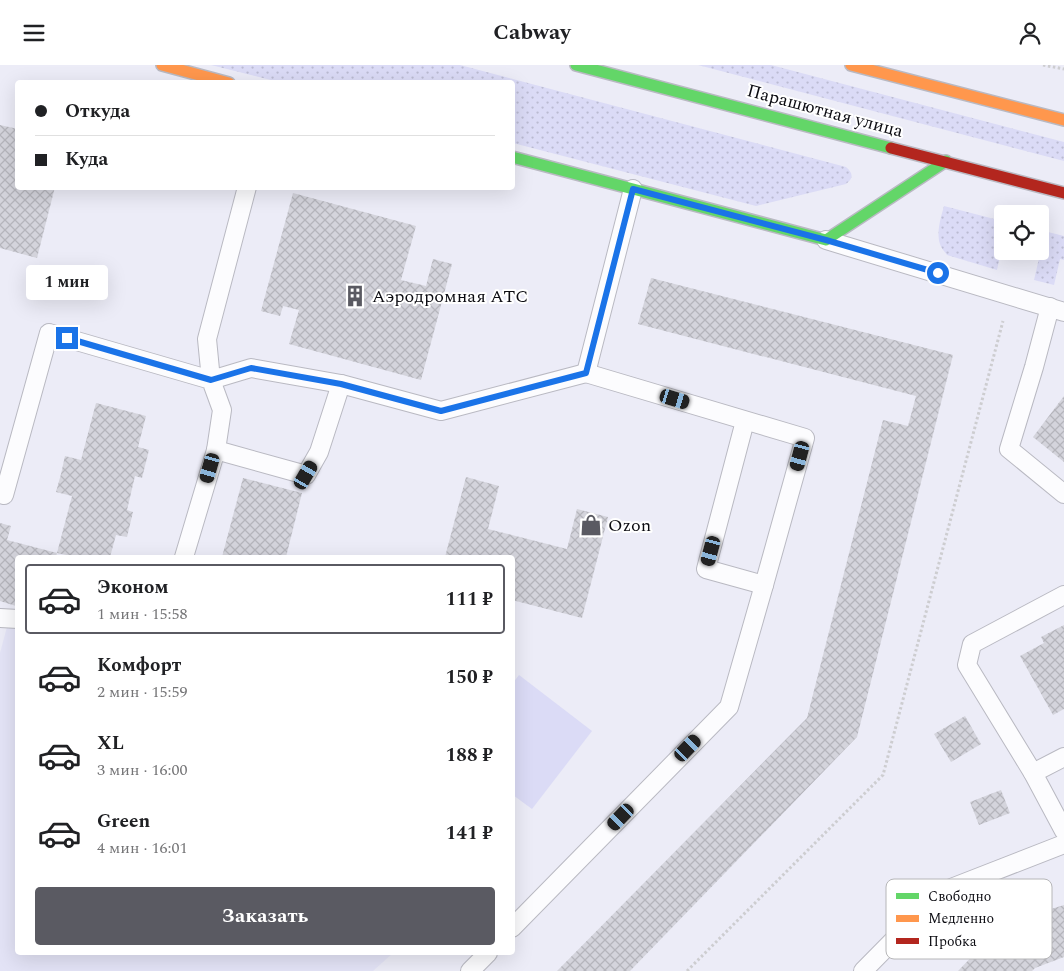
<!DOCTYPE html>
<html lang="ru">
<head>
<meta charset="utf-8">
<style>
  :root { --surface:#fff; --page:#f2f2f2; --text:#202124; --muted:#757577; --line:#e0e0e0; --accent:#5a5a62 }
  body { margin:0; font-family:Spectral,serif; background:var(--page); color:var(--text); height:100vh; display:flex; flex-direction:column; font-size:19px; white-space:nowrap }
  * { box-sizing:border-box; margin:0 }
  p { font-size:16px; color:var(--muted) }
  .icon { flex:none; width:28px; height:28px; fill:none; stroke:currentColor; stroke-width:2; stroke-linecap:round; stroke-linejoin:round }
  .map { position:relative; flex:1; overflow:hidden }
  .drawer { position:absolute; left:15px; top:490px; width:500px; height:400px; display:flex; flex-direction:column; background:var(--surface); border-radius:5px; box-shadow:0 5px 20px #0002 }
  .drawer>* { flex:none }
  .top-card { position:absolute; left:15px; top:15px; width:500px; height:110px; border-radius:5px; box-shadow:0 5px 20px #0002; display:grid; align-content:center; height:110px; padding:0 20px; background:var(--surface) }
  .fabs { position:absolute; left:994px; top:140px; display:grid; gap:10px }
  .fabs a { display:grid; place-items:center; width:55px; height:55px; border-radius:5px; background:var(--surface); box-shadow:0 5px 20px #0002; font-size:25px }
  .end { position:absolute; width:22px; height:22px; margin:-11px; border:6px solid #1a73e8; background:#fff; box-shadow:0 0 0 2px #fff }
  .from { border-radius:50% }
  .bubble { position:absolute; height:35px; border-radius:5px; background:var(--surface); box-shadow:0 5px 20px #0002; font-size:16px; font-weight:700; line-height:35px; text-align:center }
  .car { position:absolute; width:15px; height:30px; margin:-15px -8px; border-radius:6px; box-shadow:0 0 4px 1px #0007; background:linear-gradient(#222 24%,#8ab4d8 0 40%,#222 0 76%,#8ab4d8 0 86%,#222 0) }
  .top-card b { display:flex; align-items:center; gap:18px; height:48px; font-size:19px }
  .top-card b+b { border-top:1px solid var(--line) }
  .top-card i { width:12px; height:12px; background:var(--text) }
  ul { padding:9px 0 0; list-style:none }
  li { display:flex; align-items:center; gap:15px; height:70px; margin:0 10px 8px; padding:0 10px; border:2px solid transparent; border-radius:5px }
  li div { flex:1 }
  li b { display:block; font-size:19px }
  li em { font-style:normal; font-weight:700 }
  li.active { border-color:var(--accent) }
  li>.icon { width:45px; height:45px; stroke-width:1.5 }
  .cta { display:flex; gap:10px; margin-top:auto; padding:10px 20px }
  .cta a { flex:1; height:58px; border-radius:5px; background:var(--accent); color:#fff; font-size:20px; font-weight:700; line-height:58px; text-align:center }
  header { display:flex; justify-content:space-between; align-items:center; height:65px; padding:0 20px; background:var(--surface); font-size:22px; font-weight:700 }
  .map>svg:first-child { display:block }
</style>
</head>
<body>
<header><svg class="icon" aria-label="menu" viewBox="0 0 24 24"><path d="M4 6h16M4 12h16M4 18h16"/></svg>Cabway<svg class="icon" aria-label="person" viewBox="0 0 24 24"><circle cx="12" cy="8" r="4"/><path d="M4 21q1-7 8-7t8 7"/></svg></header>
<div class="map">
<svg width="1064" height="906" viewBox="0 0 1064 906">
  <defs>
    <pattern id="grass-dots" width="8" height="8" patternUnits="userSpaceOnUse" patternTransform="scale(1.25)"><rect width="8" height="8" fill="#dbdbf6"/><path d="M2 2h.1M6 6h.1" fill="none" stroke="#bbbbd2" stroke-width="1.8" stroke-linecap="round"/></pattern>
    <pattern id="building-cross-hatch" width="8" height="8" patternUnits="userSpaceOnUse" patternTransform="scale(1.25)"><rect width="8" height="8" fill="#d4d4dc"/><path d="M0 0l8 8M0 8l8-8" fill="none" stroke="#b5b5bc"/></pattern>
  </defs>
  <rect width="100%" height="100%" fill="#ececf7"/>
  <!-- built -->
  <polygon fill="#e3e3f6" points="7,562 18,564 18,888 393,888 373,906 0,906 0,588"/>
  <!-- grass -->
  <g fill="url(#grass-dots)">
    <path d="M211,0H460L846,102C853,108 854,113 846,119L756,141L513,78L512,18L279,17Z"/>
    <polygon points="698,0 771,0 1064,77 1064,96"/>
    <path d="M944,141L1002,156V182L997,205L947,190C945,187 941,183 940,179C936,167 941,152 944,141Z"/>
    <polygon points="1040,165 1064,171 1064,195 1060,194 1054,220 1034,215 1040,189 1032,186 1040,186"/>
  </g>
  <!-- park -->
  <polygon fill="#dbdbf6" points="519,610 592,666 532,744 513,730 513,618"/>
  <!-- building -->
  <g fill="url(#building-cross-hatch)">
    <polygon points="0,60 18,64 18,122 55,122 37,193 0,183"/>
    <polygon points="293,128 416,161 401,215 426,221 433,194 452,199 421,315 289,279 299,245 283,241 280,251 261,246"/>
    <polygon points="651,213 953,290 857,672 630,906 557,906 807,653 883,355 908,361 916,331 638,259"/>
    <polygon points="1064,331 1064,397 1033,372"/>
    <polygon points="96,338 146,351 138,382 149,385 142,413 135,411 127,445 133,447 127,472 116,470 110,492 76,492 57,488 56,492 18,492 18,536 16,541 0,536 0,458 11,461 7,475 57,488 72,431 56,427 61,409 65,391 81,395"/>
    <polygon points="466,412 499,421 488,464 567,484 577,444 608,452 582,553 512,535 512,492 445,492"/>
    <polygon points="243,413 302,428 286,492 222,492"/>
    <polygon points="1064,560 1064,644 1053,650 1020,591 1044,578 1041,572"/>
    <polygon points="965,651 981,679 951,697 934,669"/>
    <polygon points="1001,725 1010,748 979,760 970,737"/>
    <polygon points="1064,840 1064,892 1035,903 1032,906 958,906 1003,859"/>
  </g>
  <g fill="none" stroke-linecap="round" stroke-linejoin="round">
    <!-- lane casing -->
    <g stroke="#b9b9c2" stroke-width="20">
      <g id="lane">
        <polyline points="247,122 207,274 211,315 251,303 341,319 441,346 586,308"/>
        <polyline points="826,175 1064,247"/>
        <polyline points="1050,242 1034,302 1009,384 1064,429"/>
        <polyline points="745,356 706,504 764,520"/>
        <polyline points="216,385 306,410 319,387 341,319"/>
        <polyline points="0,429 4,430 49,268 211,315 222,345 216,385 184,492"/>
        <polyline points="1064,530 972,579 967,600 1033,708 1064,766"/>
        <polyline points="0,553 18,554"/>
        <polyline points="1033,708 1064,692"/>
        <polyline points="512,863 729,642 764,520 805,373 586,308 633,124"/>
        <polyline points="470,906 488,888"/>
        <polyline points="863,906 941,827 1064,779"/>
      </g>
    </g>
    <!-- fast casing -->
    <g stroke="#b9b9c2" stroke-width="14">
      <g id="fast">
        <polyline points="576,0 891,83"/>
        <polyline points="512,92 826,175 946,96"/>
      </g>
    </g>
    <!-- slow casing -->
    <g stroke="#b9b9c2" stroke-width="14">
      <g id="slow">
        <polyline points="162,0 229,18"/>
        <polyline points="851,0 1064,55"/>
      </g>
    </g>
    <!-- jam casing -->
    <g stroke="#b9b9c2" stroke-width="14">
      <polyline id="jam" points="891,83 1064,128"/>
    </g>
    <!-- path -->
    <g stroke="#cdcdd0" stroke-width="3" stroke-dasharray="2.5 2.5" stroke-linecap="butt">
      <polyline points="1043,0 1064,4"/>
      <polyline points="687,906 883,710 1003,256"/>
    </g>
    <!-- lane -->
    <use href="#lane" stroke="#fcfcfe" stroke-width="18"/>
    <!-- fast -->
    <use href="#fast" stroke="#63d668" stroke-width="11"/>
    <!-- slow -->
    <use href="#slow" stroke="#ff974d" stroke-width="11"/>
    <!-- jam -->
    <use href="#jam" stroke="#b3261e" stroke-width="11"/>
  </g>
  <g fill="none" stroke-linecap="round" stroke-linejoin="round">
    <!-- route -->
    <polyline stroke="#1a73e8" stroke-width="6" points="67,273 211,315 251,303 341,319 441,346 586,308 633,124 826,175 938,208"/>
  </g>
  <!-- icons -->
  <defs>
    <g id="building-bare" transform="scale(1.725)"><path d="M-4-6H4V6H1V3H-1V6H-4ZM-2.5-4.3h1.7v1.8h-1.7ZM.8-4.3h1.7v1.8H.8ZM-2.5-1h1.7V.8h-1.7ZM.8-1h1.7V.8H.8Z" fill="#5a5a62" stroke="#fff" stroke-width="2.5" paint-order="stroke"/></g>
    <g id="shop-bare" transform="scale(1.725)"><path d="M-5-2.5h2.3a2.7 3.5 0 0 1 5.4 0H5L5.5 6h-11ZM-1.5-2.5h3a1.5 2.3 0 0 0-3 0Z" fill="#5a5a62" stroke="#fff" stroke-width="2.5" paint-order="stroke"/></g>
  </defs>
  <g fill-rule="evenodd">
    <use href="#building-bare" x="355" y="231"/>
    <use href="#shop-bare" x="591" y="460"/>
  </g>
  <g text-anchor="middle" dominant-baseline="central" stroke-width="4" stroke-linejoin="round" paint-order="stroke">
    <!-- street labels -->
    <g font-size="18" fill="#0b0b11" stroke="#fff">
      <text transform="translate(825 46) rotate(15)">Парашютная улица</text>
    </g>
    <!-- poi labels -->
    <g font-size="18" fill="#0b0b11" stroke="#fff" text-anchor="start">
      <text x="372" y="231">Аэродромная АТС</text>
      <text x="608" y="460">Ozon</text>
    </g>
  </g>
  <!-- legend -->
  <rect x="886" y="814" width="166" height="80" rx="8" fill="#fff" stroke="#b6b6b8" stroke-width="1"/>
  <rect x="896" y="828" width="23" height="6" fill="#63d668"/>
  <rect x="896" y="850" width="23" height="7" fill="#ff974d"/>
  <rect x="896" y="873" width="23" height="6" fill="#b3261e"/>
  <g font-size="14" fill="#0b0b11">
    <text x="928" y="836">Свободно</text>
    <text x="928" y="858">Медленно</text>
    <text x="928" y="881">Пробка</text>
  </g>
</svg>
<div class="fabs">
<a><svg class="icon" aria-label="locate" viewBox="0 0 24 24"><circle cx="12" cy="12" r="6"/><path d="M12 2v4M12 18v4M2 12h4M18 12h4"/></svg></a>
</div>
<i class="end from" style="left:938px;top:208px"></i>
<i class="end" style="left:67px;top:273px"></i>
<div class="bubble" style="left:26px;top:200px;width:82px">1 мин</div>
<i class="car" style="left:675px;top:334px;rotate:107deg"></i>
<i class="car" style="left:800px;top:391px;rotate:195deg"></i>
<i class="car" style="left:210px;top:403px;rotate:196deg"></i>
<i class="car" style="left:306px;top:410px;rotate:30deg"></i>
<i class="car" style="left:711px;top:486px;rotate:195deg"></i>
<i class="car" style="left:688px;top:683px;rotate:44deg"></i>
<i class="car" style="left:621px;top:752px;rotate:224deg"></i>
<div class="top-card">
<b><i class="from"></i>Откуда</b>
<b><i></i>Куда</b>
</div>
<section class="drawer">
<ul>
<li class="active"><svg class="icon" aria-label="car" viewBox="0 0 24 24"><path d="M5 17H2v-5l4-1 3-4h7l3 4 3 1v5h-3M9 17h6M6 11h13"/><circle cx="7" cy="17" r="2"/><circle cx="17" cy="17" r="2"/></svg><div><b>Эконом</b><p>1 мин · 15:58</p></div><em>111 ₽</em></li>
<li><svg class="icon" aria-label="car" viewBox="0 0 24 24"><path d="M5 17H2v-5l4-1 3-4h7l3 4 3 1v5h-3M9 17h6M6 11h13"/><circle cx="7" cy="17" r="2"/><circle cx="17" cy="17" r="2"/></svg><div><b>Комфорт</b><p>2 мин · 15:59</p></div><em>150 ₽</em></li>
<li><svg class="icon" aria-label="car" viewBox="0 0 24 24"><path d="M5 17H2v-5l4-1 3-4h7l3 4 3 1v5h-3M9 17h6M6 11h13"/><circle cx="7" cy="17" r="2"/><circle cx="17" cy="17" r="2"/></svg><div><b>XL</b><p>3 мин · 16:00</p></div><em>188 ₽</em></li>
<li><svg class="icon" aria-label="car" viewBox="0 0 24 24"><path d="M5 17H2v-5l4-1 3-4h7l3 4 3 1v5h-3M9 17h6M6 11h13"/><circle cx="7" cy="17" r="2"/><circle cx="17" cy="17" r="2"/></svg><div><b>Green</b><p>4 мин · 16:01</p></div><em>141 ₽</em></li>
</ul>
<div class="cta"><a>Заказать</a></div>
</section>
</div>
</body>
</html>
